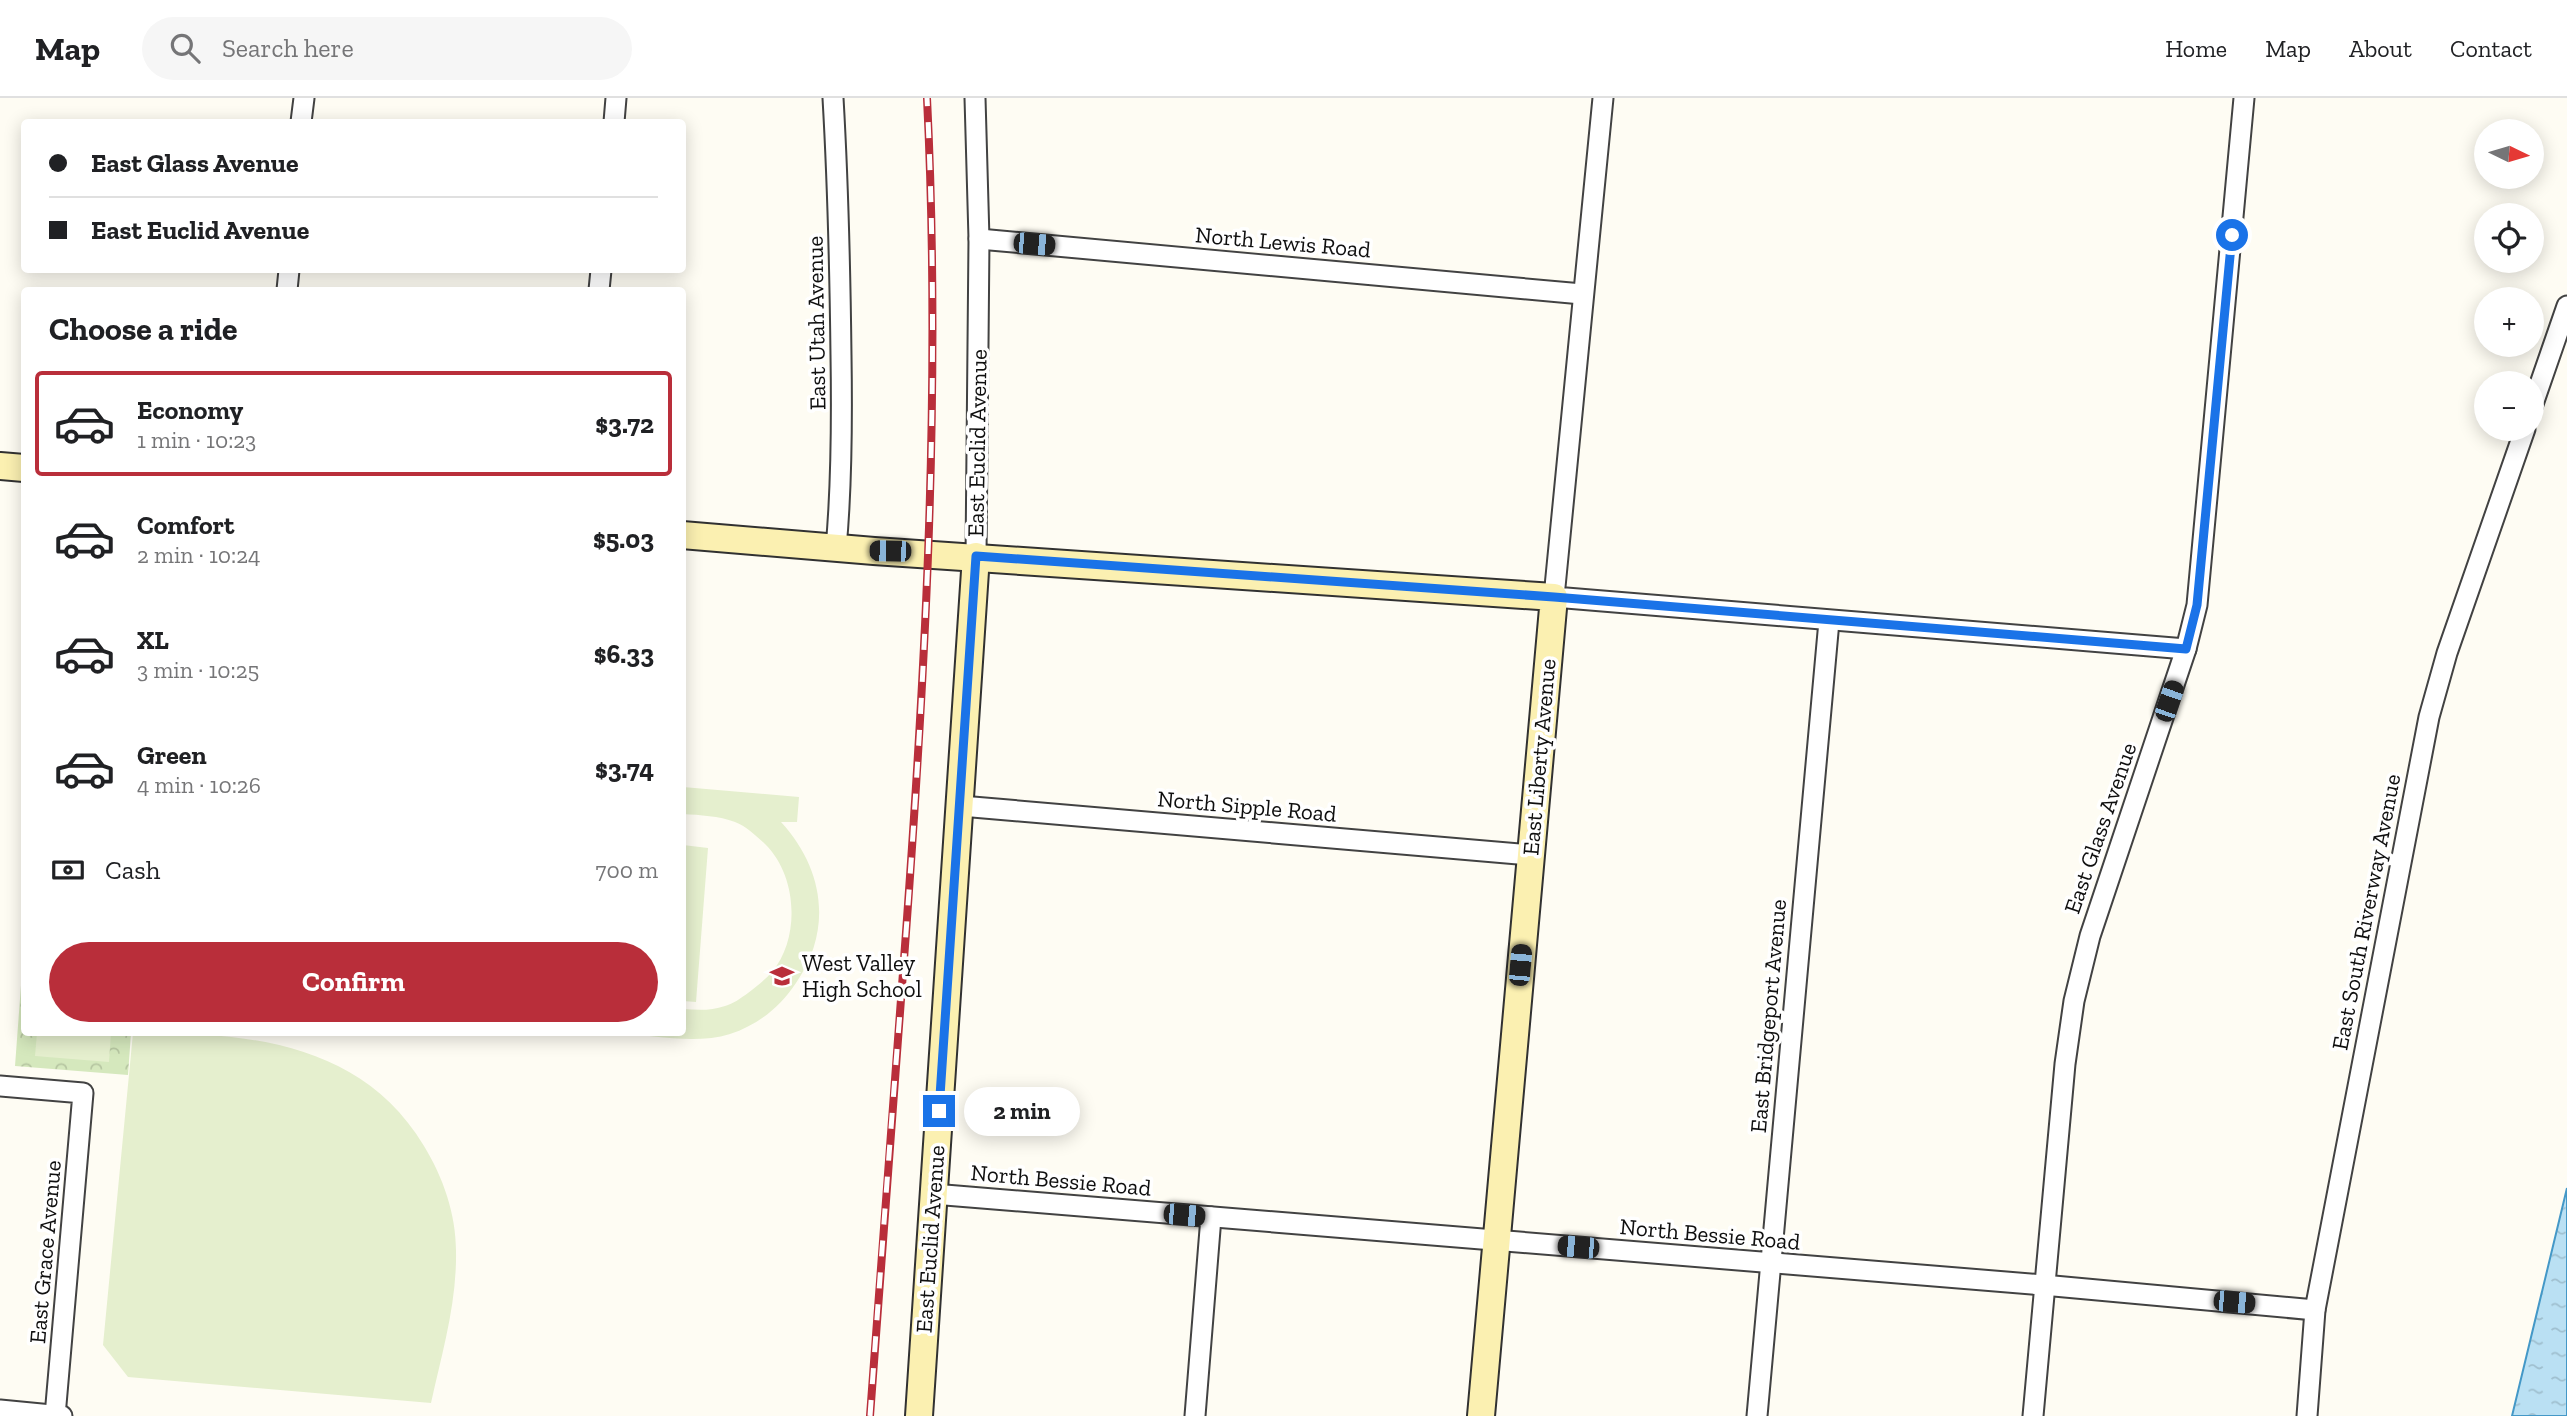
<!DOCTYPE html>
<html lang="en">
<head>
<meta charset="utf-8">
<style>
  :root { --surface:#fff; --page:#f6f6f6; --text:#202124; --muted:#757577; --line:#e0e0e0; --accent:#b92e3a }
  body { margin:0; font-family:"Zilla Slab",serif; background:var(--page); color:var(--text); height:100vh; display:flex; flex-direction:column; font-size:26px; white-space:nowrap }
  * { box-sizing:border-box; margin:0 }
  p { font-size:23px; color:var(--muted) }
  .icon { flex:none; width:38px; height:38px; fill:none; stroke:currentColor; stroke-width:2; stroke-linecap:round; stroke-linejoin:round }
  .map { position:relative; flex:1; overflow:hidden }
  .sheet { position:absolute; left:21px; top:189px; width:665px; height:749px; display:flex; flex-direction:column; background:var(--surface); border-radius:7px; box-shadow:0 4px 18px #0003 }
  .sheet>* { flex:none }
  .top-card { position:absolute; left:21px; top:21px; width:665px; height:154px; border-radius:7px; box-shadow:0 4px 18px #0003; display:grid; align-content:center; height:154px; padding:0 28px; background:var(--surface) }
  .needle { width:46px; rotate:95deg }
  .controls { position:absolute; left:2474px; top:21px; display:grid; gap:14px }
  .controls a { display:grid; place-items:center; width:70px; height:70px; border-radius:50%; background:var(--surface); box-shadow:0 4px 18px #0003; font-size:35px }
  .end { position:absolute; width:32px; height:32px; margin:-16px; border:9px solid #1a73e8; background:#fff; box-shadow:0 0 0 4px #fff }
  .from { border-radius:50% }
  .bubble { position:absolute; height:49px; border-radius:24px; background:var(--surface); box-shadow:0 4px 18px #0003; font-size:23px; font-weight:700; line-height:49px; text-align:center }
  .car { position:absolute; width:21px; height:42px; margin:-21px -10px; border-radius:9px; box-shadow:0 0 5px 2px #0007; background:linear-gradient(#222 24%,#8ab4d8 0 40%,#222 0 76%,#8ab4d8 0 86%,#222 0) }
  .top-card b { display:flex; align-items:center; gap:24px; height:66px; font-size:26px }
  .top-card b+b { border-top:2px solid var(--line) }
  .top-card i { width:18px; height:18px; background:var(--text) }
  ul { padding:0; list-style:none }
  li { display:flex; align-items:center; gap:21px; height:105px; margin:0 14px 10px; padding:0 14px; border:4px solid transparent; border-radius:7px }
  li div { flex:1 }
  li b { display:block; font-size:26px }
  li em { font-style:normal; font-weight:700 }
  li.current { border-color:var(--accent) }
  li>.icon { width:63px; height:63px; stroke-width:1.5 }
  h2 { padding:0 28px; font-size:32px; line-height:84px }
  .pay { display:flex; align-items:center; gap:18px; height:77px; padding:0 28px; font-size:26px }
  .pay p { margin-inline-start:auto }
  .primary-button { display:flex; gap:14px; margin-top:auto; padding:14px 28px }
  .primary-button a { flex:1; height:80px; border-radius:42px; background:var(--accent); color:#fff; font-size:28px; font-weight:700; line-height:80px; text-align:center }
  header { display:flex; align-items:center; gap:42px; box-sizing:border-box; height:98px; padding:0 35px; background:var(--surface); border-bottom:2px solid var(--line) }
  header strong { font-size:33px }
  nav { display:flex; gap:38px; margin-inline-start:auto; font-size:24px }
  .search { width:490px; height:63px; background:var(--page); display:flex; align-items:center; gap:18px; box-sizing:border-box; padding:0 24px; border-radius:38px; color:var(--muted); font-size:26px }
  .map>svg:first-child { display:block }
</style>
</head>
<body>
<header>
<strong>Map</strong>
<div class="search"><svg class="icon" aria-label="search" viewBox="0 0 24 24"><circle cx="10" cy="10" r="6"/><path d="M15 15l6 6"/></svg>Search here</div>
<nav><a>Home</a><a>Map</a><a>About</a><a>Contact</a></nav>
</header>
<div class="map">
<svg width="2567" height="1318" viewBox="0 0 2567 1318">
  <defs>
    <pattern id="park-crowns" width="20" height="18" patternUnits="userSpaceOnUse" patternTransform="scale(1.75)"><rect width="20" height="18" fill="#d5e8bd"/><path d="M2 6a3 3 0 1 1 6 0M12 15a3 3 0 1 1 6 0" fill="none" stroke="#b6c6a1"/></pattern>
    <pattern id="water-ripples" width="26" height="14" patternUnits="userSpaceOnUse" patternTransform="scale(1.75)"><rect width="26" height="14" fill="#bae0f3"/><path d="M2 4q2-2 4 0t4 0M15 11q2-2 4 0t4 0" fill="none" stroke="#9fbfcf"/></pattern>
  </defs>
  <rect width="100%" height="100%" fill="#fefcf3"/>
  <!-- park -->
  <polygon fill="url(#park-crowns)" points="24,847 24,934 131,935 128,977 15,968"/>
  <!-- pitch -->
  <g fill="#e5efce">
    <path d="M683,689L799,699L797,724H781C824,771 833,831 796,885C780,909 758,927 730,936C695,947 653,937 617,935L682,934L683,911C697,912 711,913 725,908C733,906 741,900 748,895C756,889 765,882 772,874C801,839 797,777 765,746C756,738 746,728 735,724C719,718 700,717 683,716Z"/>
    <polygon points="683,747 708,750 696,904 683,903"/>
    <polygon points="37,935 111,935 109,964 35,958"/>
    <path d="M133,935C244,934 361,943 424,1048C443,1079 456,1116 456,1153C457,1205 442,1255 431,1305L128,1279L103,1247Z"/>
  </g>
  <!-- water -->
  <polygon fill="url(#water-ripples)" stroke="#4498c7" stroke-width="2" points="2567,1090 2567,1318 2512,1318"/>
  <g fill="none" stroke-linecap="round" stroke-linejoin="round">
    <!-- street casing -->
    <g stroke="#424242" stroke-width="23">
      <g id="street">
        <path d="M833,0C838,86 840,171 841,257C842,321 842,386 836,450"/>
        <polyline points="975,0 979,141 976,458"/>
        <polyline points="1603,0 1554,499 2186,551"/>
        <polyline points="301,24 304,0"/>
        <polyline points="614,24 616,0"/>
        <polyline points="979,141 1582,196"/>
        <polyline points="287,192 289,172"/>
        <polyline points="599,192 601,172"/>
        <polyline points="2532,309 2567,208"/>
        <polyline points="961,708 1530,757"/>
        <polyline points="0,988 83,995 55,1318"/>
        <polyline points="933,1096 2043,1187 2315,1212"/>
        <polyline points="0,1312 62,1318"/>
        <polyline points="1195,1318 1211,1119"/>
        <polyline points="1757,1318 1829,523"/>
        <polyline points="2033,1318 2065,966 2074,903 2090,838 2186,551 2197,507 2244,0"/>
        <polyline points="2307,1318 2315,1212 2429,619 2447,555 2525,331"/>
      </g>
    </g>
    <!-- secondary casing -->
    <g stroke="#313131" stroke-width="30">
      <g id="secondary">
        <polyline points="0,368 24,370"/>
        <polyline points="682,437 874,453 1554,499 1481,1318"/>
        <polyline points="919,1318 976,458"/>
      </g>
    </g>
    <!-- street -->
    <use href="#street" stroke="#fff" stroke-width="19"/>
    <!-- secondary -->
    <use href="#secondary" stroke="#fbf0b1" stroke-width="26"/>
    <!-- rail casing -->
    <g stroke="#b92e3a" stroke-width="8">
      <path id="rail" d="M870,1318C880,1179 890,1040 901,901C924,601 942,301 927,0"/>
    </g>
    <!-- rail -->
    <use href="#rail" stroke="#fff" stroke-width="5" stroke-dasharray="16" stroke-linecap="butt"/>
  </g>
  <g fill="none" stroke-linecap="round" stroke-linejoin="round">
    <!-- route -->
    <polyline stroke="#1a73e8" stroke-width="9" points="939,1013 976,458 1554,499 2186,551 2197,507 2232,137"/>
  </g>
  <!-- icons -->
  <defs>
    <g id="school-bare" transform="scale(1.89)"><path d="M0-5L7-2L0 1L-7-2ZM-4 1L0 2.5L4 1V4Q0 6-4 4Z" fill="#b92e3a" stroke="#fff" stroke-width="2.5" paint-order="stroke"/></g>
  </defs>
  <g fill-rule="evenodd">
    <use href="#school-bare" x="782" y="878"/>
  </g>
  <g text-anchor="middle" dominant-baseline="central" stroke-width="7" stroke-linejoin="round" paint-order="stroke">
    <!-- street labels -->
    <g font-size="23" fill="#0f0f0f" stroke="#fff">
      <text transform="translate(1283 144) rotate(5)">North Lewis Road</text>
      <text transform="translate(816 225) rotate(-91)">East Utah Avenue</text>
      <text transform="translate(977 345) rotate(-89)">East Euclid Avenue</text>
      <text transform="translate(1539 659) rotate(-85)">East Liberty Avenue</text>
      <text transform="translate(1247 708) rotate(5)">North Sipple Road</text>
      <text transform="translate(2100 730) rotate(-71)">East Glass Avenue</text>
      <text transform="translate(2366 814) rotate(-79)">East South Riverway Avenue</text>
      <text transform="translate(1768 918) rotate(-85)">East Bridgeport Avenue</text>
      <text transform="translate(1061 1082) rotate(5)">North Bessie Road</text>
      <text transform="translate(1710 1136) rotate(5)">North Bessie Road</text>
      <text transform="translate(930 1141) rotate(-86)">East Euclid Avenue</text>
      <text transform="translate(45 1154) rotate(-85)">East Grace Avenue</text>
    </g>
    <!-- poi labels -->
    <g font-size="23" fill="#0f0f0f" stroke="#fff" text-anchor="start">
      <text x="802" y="865">West Valley<tspan x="802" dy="26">High School</tspan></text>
    </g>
  </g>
</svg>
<div class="controls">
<a><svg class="needle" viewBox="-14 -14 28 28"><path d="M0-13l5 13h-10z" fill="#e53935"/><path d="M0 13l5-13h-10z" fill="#757577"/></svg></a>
<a><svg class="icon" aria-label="locate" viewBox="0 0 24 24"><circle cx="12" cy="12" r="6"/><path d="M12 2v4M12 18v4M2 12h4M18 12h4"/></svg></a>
<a>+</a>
<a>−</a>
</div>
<i class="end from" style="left:2232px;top:137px"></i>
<i class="end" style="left:939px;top:1013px"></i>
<div class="bubble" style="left:964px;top:989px;width:116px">2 min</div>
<i class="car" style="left:1034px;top:146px;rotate:95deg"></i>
<i class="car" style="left:890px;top:453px;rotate:271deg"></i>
<i class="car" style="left:2169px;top:603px;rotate:19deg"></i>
<i class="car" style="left:1520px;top:867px;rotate:5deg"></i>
<i class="car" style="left:1184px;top:1117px;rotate:95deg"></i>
<i class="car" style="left:1578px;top:1149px;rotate:275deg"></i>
<i class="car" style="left:2234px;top:1204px;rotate:95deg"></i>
<div class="top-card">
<b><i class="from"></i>East Glass Avenue</b>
<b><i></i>East Euclid Avenue</b>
</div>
<section class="sheet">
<h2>Choose a ride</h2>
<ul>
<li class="current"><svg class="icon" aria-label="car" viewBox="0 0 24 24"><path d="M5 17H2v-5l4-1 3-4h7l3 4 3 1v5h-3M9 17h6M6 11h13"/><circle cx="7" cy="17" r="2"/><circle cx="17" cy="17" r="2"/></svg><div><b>Economy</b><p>1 min · 10:23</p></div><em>$3.72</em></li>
<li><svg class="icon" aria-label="car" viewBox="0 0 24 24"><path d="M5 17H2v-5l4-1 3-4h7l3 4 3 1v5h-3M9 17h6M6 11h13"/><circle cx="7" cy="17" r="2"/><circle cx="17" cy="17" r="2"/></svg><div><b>Comfort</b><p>2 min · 10:24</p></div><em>$5.03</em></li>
<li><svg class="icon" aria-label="car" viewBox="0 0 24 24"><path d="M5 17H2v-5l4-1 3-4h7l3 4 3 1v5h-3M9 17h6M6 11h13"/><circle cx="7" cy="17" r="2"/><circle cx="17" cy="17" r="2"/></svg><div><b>XL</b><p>3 min · 10:25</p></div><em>$6.33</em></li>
<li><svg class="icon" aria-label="car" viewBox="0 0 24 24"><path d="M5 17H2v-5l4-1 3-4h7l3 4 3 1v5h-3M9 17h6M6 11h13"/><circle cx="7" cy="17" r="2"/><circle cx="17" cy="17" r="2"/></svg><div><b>Green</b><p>4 min · 10:26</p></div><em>$3.74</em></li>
</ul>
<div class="pay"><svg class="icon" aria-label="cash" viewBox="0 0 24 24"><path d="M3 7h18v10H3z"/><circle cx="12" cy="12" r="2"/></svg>Cash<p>700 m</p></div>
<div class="primary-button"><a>Confirm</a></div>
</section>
</div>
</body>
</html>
